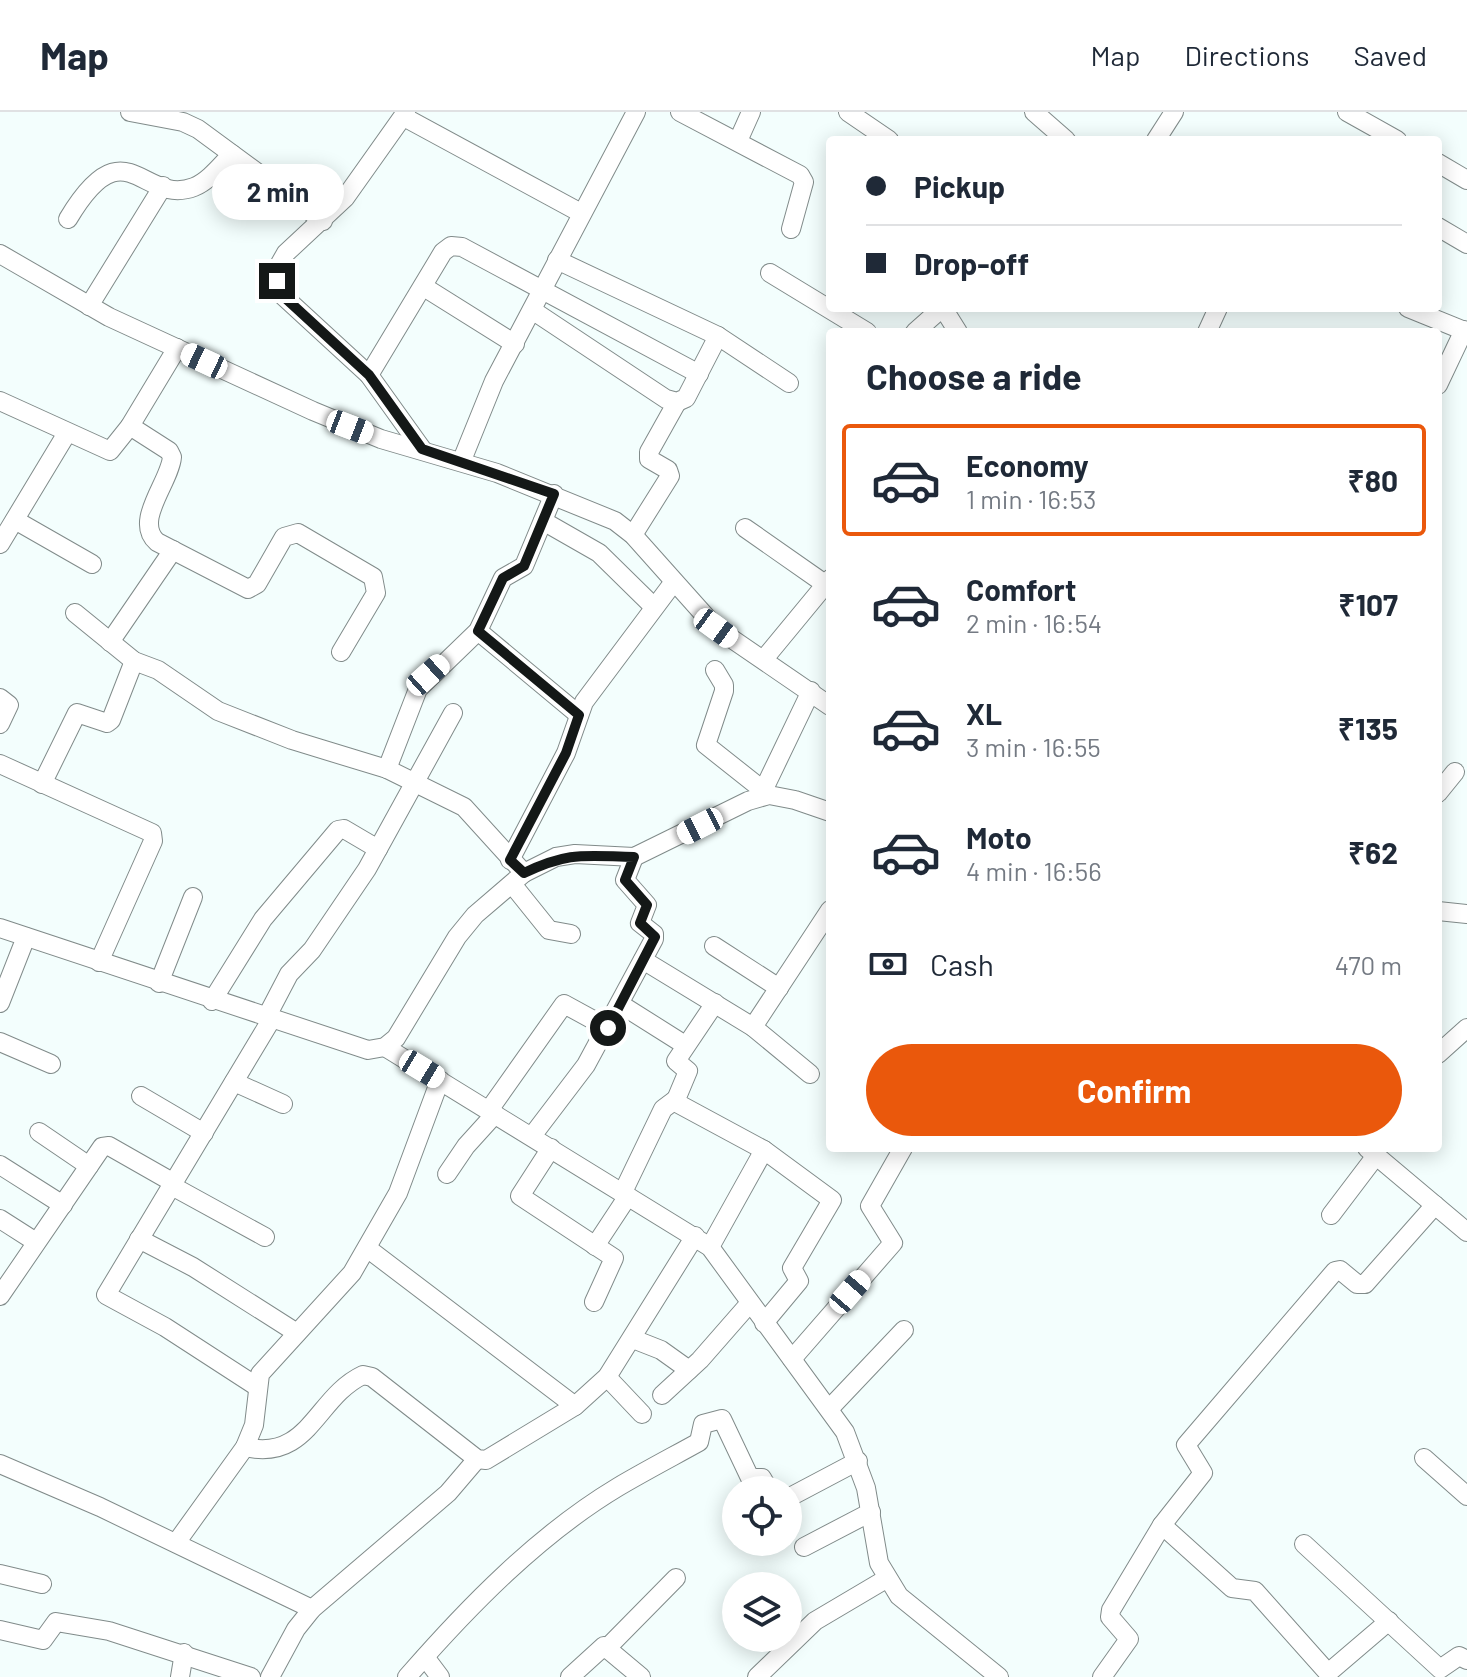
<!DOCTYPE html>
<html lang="en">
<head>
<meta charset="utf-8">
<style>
  :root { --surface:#fff; --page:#f2f2f3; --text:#1f2937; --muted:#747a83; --line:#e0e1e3; --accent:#ea580c }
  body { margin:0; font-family:Barlow,sans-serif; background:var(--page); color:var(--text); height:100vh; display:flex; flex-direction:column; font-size:30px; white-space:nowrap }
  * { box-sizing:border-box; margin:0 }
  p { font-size:26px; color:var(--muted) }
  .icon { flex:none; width:44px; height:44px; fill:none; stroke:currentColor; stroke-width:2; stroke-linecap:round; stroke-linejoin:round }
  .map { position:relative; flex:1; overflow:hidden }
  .sheet { position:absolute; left:826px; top:216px; width:616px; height:824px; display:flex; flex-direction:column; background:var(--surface); border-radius:8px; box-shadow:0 4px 20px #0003 }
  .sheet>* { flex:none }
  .top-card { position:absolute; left:826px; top:24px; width:616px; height:176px; border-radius:8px; box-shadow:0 4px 20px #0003; display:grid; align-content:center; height:176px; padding:0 40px; background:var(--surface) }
  .controls { position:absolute; left:722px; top:1364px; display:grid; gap:16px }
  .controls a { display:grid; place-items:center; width:80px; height:80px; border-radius:50%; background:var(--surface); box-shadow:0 4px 20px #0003; font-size:40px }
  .end { position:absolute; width:36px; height:36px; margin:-18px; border:10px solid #141817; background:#fff; box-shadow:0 0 0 4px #fff }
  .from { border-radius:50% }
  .bubble { position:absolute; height:56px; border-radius:28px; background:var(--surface); box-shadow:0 4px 20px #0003; font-size:26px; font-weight:700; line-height:56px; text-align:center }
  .car { position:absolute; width:24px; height:48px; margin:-24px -12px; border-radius:10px; box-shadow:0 0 6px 2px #0007; background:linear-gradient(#fff 24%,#345 0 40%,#fff 0 76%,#345 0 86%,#fff 0) }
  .top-card b { display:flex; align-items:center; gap:28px; height:76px; font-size:30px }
  .top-card b+b { border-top:2px solid var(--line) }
  .top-card i { width:20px; height:20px; background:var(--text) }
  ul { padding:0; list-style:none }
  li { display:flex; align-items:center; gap:24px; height:112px; margin:0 16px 12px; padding:0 24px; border:4px solid transparent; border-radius:8px }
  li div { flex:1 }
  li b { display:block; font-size:30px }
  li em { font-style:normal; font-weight:700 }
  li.on { border-color:var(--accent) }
  li>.icon { width:72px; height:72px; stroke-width:1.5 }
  h2 { padding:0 40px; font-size:36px; line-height:96px }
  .pay { display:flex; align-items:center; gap:20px; height:88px; padding:0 40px; font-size:30px }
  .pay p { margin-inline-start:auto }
  .button { display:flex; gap:16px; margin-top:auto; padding:16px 40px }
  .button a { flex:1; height:92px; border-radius:48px; background:var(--accent); color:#fff; font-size:32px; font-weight:700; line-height:92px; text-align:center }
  header { display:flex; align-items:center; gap:48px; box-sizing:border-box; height:112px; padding:0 40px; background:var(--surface); border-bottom:2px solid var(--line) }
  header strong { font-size:38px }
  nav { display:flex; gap:44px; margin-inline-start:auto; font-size:28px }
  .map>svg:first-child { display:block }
</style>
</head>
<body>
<header>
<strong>Map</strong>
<nav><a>Map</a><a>Directions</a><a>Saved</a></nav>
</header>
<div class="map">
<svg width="1467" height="1565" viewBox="0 0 1467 1565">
  <rect width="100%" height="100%" fill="#f3fefd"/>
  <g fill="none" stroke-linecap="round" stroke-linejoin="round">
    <!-- minor casing -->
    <g stroke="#818b8a" stroke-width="20">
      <g id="minor">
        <polyline points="130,0 183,10 198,17 323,109"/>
        <polyline points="406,0 345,86 286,141 278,155 277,169 282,183 369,263 422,337"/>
        <polyline points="680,0 800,63 804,70 791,117"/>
        <polyline points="848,0 889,28"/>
        <polyline points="1034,0 1066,28"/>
        <polyline points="1347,0 1397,28"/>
        <polyline points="404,5 581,101"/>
        <polyline points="1156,28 1174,0"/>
        <polyline points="738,29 751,0"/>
        <polyline points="1438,51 1467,68"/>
        <path d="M68,107C126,10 142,95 194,75C209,69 221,53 232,42"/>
        <polyline points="1438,115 1467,132"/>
        <polyline points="0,142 109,205 313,299 381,327 497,361 615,409 633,423 716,516 830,594"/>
        <polyline points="557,148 718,224 789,271"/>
        <polyline points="770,161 867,220"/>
        <polyline points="424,175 515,232"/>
        <polyline points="89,194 163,74"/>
        <polyline points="943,196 958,220"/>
        <polyline points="1408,196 1467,220"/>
        <polyline points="532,198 666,287 677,290 686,286 718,224"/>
        <polyline points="915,220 942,196"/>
        <polyline points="1207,220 1218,196"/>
        <polyline points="369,263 443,140 451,134 462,135 699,262"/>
        <polyline points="1438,273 1464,218"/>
        <polyline points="0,289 110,339 130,314 177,236"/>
        <path d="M130,314L169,339L172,345C170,370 133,409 157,430L248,477L257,472L284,425L298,421L373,465L376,481L341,540"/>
        <polyline points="462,348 494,269 636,0"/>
        <polyline points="15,408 92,452"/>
        <polyline points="543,409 599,441 653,494"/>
        <polyline points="745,416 825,472"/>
        <polyline points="633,423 670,364 668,358 649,347 649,340 677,290"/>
        <polyline points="0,432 67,321"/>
        <polyline points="75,501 134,549 158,558 218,599 292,628 387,657 464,695 524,761 556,745 575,742 634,745 748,689 769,683 795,688 830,700"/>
        <polyline points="478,519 579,603"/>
        <polyline points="110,530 173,438"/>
        <polyline points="764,547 830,467"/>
        <polyline points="715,558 724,573 724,579 706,633 769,683"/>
        <polyline points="0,586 9,593 0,612"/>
        <polyline points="0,652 152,721 153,729 99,850"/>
        <polyline points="387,657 418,577 478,519 503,466 524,454 554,382"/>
        <polyline points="42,672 77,601 107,611 111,608 134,549"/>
        <polyline points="763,679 811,579"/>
        <polyline points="1438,681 1455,660"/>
        <polyline points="510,748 566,641 584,590 673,471"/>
        <polyline points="512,772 549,818 571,822"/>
        <polyline points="1438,799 1467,802"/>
        <polyline points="0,816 368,938 385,935 396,926 457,825 475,803 524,761"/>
        <polyline points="714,834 779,876"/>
        <polyline points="643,848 753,915 810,962"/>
        <polyline points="159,871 193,785"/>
        <polyline points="212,889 263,807 338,718 344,717 378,737"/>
        <polyline points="0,891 26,825"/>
        <polyline points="715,891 676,949 688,959 675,990 764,1038 832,1088 792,1156 799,1169 764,1211"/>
        <polyline points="620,892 685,933"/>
        <polyline points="266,906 289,862 312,838 367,757 453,601"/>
        <polyline points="753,915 830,798"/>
        <polyline points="0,930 51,952"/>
        <polyline points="385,935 710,1135 845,1320 866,1376 879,1451 899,1484 999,1565"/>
        <polyline points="1438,942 1467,916"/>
        <polyline points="234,970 283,992"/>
        <polyline points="141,984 204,1021"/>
        <polyline points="489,998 564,892 608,916"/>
        <polyline points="39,1020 89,1054"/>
        <polyline points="532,1024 586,953 654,827 654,822 640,811 647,793 625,768 634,745"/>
        <polyline points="551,1036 520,1084 614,1146 594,1190"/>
        <polyline points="1367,1036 1467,1120"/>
        <polyline points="0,1053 63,1093"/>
        <polyline points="447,1062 466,1034 495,1002"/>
        <polyline points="172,1074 265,1125"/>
        <polyline points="623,1080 663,997 675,988"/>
        <polyline points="1331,1103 1375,1045"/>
        <polyline points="0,1107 36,1130"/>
        <polyline points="139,1127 193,1155 297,1221"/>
        <polyline points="595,1134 628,1084"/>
        <polyline points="710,1135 764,1038"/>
        <polyline points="367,1136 575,1294"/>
        <polyline points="0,1184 102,1035 109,1034 174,1071"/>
        <polyline points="633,1227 661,1238 689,1258"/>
        <polyline points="792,1247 893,1131 870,1094 903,1036"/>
        <polyline points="607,1265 642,1302"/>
        <polyline points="256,1274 165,1215 106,1183 271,908"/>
        <polyline points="662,1283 700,1248 749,1192"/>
        <polyline points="830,1296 904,1218"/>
        <path d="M245,1335C309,1350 316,1285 363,1263L372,1265L477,1347L486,1348L575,1294L607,1265L695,1124"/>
        <polyline points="1424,1346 1467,1384"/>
        <polyline points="0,1352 100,1395 312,1497"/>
        <polyline points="788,1386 858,1349"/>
        <polyline points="1162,1413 1232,1476 1255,1479 1328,1561 1389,1509"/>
        <polyline points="176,1431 245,1335 254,1313 260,1262 352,1161 398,1081 440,968"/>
        <polyline points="1304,1432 1440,1557 1459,1544 1467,1548"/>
        <polyline points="804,1435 871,1400"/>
        <polyline points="0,1462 42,1472"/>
        <polyline points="0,1518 43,1528 56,1510 109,1519 251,1565"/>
        <polyline points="608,1535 676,1466"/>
        <polyline points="425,1545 440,1565"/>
        <polyline points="180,1565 184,1541"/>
        <polyline points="270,1565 296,1517 312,1497 448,1381 477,1347"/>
        <path d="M407,1565C468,1495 538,1423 618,1375C645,1359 672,1345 699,1330L703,1312L722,1307L750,1366H762L769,1378"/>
        <polyline points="570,1565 604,1534 641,1565"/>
        <polyline points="757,1565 815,1509 886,1467"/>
        <polyline points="1102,1565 1129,1527 1110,1505 1111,1498 1162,1413 1203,1361 1186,1333 1335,1159 1340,1158 1357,1172 1365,1172 1435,1093"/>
      </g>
    </g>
    <!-- minor -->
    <use href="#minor" stroke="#fff" stroke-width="18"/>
  </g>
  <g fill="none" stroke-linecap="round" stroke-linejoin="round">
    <!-- route -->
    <path stroke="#141817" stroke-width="10" d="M277,169L282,183L369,263L422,337L554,382L524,454L503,466L478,519L579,603L566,641L510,748L524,761C570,739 585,744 634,745L625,768L647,793L640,811L655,825L608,916"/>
  </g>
</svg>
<div class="controls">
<a><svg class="icon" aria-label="locate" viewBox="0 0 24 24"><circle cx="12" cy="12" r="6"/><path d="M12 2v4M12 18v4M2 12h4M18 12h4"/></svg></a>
<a><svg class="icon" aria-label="layers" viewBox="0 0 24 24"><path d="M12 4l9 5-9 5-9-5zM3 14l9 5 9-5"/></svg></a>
</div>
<i class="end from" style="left:608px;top:916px"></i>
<i class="end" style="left:277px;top:169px"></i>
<div class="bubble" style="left:212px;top:52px;width:132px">2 min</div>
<i class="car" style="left:204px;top:249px;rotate:295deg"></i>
<i class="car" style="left:350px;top:315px;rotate:111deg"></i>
<i class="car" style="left:716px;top:516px;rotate:126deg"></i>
<i class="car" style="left:428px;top:563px;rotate:48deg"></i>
<i class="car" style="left:700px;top:714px;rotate:243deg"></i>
<i class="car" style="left:422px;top:957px;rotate:121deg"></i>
<i class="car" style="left:850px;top:1180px;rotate:41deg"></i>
<div class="top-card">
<b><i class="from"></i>Pickup</b>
<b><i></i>Drop-off</b>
</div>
<section class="sheet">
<h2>Choose a ride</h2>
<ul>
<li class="on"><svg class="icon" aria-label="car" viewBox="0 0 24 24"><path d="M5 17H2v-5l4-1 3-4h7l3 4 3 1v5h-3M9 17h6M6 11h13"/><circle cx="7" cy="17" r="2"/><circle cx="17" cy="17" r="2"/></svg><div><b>Economy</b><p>1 min · 16:53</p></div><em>₹80</em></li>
<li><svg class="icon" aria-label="car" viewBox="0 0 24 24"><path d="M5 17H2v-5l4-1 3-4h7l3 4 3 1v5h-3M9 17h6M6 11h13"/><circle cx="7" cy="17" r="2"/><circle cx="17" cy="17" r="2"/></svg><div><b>Comfort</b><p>2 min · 16:54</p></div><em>₹107</em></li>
<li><svg class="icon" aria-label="car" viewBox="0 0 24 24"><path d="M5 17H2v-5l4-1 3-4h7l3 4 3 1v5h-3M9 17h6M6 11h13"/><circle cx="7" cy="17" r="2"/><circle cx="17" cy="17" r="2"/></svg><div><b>XL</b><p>3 min · 16:55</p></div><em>₹135</em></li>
<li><svg class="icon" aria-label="car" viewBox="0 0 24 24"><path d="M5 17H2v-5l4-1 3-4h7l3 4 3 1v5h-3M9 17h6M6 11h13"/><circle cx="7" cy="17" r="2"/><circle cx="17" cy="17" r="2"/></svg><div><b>Moto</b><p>4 min · 16:56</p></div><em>₹62</em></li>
</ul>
<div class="pay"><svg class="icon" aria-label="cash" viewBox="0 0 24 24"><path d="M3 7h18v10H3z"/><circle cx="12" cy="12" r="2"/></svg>Cash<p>470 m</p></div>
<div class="button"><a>Confirm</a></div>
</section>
</div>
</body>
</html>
